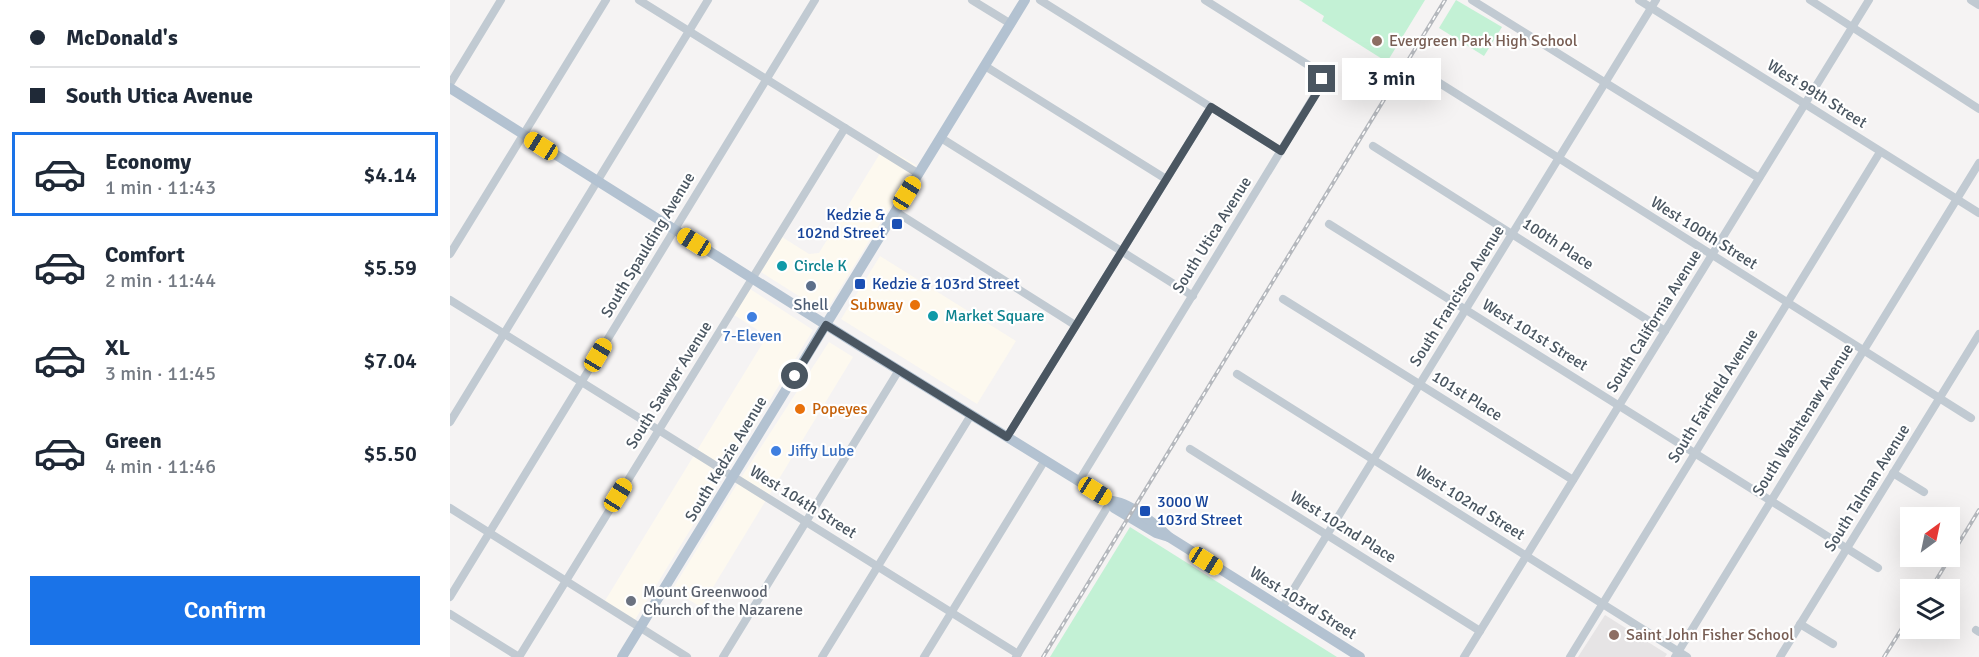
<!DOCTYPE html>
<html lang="en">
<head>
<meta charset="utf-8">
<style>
  :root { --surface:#fff; --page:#f6f6f7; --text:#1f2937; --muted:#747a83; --line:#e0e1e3; --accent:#1a73e8 }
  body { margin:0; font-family:Signika,sans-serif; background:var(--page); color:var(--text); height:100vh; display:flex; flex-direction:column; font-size:22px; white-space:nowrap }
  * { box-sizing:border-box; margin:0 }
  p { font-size:20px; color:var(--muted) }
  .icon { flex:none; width:33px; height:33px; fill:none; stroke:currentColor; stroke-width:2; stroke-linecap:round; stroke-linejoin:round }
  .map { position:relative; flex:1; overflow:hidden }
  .details { display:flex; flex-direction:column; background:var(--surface); width:450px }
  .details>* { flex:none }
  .hud { display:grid; align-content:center; height:132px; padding:0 30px; background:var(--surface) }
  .needle { width:39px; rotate:33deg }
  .fabs { position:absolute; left:1450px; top:507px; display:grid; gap:12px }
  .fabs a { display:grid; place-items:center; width:60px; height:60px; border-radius:0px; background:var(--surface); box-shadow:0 6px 24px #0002; font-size:30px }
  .end { position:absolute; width:27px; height:27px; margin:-14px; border:8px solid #4a5661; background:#fff; box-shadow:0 0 0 3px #fff }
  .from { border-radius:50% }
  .bubble { position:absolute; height:42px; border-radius:0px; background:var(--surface); box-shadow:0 6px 24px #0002; font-size:20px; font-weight:600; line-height:42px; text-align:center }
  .car { position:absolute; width:18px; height:36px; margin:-18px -9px; border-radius:8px; box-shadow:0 0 4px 2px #0007; background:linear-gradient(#f5c518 24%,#345 0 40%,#f5c518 0 76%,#345 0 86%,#f5c518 0) }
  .hud b { display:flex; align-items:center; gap:21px; height:57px; font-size:22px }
  .hud b+b { border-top:2px solid var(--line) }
  .hud i { width:15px; height:15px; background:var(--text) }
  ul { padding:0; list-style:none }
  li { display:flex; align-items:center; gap:18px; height:84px; margin:0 12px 9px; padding:0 18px; border:3px solid transparent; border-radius:0px }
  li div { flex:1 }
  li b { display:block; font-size:22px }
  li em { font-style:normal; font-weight:600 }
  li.on { border-color:var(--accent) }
  li>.icon { width:54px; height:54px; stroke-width:1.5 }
  .primary-button { display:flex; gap:12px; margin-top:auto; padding:12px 30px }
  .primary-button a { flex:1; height:69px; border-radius:0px; background:var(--accent); color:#fff; font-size:24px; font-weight:600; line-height:69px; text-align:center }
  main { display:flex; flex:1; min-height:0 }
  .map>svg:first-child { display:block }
</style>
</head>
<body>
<main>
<section class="details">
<div class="hud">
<b><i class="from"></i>McDonald's</b>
<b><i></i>South Utica Avenue</b>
</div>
<ul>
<li class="on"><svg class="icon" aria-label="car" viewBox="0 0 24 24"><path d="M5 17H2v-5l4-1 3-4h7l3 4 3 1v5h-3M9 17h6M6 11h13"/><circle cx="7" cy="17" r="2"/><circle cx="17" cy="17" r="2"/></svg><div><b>Economy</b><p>1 min · 11:43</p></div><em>$4.14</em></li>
<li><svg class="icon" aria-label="car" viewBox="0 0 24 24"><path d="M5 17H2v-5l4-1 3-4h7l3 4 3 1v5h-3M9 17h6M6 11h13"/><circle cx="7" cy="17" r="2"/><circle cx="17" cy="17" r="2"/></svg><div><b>Comfort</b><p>2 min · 11:44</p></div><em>$5.59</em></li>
<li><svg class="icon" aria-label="car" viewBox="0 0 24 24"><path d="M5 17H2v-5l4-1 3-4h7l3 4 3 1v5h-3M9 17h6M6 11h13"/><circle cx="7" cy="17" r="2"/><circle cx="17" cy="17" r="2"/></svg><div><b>XL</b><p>3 min · 11:45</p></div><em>$7.04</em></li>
<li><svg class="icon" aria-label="car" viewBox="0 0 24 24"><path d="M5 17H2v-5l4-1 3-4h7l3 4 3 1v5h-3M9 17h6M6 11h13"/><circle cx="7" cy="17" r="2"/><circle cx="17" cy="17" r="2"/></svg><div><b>Green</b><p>4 min · 11:46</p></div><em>$5.50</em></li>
</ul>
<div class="primary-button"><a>Confirm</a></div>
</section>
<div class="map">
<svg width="1529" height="657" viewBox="0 0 1529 657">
  <rect width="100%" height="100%" fill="#f5f3f3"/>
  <!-- commercial -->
  <g fill="#fdf9ef">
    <polygon points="434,147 466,165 378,308 371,310 311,272 332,237 359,254 369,253"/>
    <polygon points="430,256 566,341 527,404 391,319"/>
    <polygon points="297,287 363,330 183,623 153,604 317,336 281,313"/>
    <polygon points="379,342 403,357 251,607 222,590 287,484"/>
  </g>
  <!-- education -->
  <polygon fill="#e6e4e5" points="1155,615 1217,654 1215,657 1128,657"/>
  <!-- green -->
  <g fill="#c3f1d5">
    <polygon points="849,0 975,0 937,62 872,21 874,16"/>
    <polygon points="1006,0 1052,27 1034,56 989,28"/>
    <polygon points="680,527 887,657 600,657"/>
  </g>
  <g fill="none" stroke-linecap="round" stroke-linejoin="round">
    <!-- minor -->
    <g stroke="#c1cad2" stroke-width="8">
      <polyline points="189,0 469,174"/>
      <polyline points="522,0 561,24"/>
      <polyline points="590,0 831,151"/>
      <polyline points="1022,0 1309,178"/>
      <polyline points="1189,0 1529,213"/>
      <polyline points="1360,0 1529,109"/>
      <polyline points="1521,0 1529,5"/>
      <polyline points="535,66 716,179"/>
      <polyline points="972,72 1521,418"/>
      <polyline points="0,84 51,0"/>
      <polyline points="491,138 743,296"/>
      <polyline points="923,146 1215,331"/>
      <polyline points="446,212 625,325"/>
      <polyline points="879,224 1428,568"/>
      <polyline points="0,254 156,0"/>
      <polyline points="833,299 1123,480"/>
      <polyline points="0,300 568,654"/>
      <polyline points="787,374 1237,657"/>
      <polyline points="0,422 258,0"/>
      <polyline points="557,437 761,107"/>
      <polyline points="740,449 1030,631"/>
      <polyline points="1443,473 1474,492"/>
      <polyline points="629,481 871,85 872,79 863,68 755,0"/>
      <polyline points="0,508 237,657"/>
      <polyline points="0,597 365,0"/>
      <polyline points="832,608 1206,0"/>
      <polyline points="0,614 69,657"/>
      <polyline points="1350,624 1383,644"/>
      <polyline points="1526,630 1529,632"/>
      <polyline points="69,657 395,128"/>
      <polyline points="273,657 449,370"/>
      <polyline points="372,657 521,415"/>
      <polyline points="474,657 595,460"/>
      <polyline points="566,657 661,501"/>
      <polyline points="1014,657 1419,0"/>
      <polyline points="1120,657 1430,152"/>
      <polyline points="1225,657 1529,163"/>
      <polyline points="1330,657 1529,334"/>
    </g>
    <!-- major -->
    <g stroke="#b3c2d1" stroke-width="10">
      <polyline points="0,88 408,345 661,501 664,508 706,533 719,537"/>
      <path d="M661,501C678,501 707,525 719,537L910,657"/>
      <polyline points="172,657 575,0"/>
    </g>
    <!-- rail casing -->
    <g stroke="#b5b8bd" stroke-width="4">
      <g id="rail">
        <polyline points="1480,590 1529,510"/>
        <polyline points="593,657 995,0"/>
        <polyline points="1434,657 1461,614"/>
      </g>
    </g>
    <!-- rail -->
    <use href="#rail" stroke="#fff" stroke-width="1.5" stroke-dasharray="4.5" stroke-linecap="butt"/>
  </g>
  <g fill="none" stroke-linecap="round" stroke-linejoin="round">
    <!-- route -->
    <polyline stroke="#4a5661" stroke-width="8" points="345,376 376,325 557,437 761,107 831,151 868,91 872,79"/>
  </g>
  <!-- markers -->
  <g fill="#8d6e63" stroke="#fff" stroke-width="2">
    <circle cx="927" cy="41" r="6"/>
    <circle cx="1164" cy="635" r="6"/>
  </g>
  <g fill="#1a4fb4" stroke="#fff" stroke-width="2">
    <rect x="441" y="218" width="12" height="12" rx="3"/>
    <rect x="404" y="278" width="12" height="12" rx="3"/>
    <rect x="689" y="505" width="12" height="12" rx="3"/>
  </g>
  <g fill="#0f9aa8" stroke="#fff" stroke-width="2">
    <circle cx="332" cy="266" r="6"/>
    <circle cx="483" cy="316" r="6"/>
  </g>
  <circle fill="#5c6f8a" stroke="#fff" stroke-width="2" cx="361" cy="286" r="6"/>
  <g fill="#e8710a" stroke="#fff" stroke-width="2">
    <circle cx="465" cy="305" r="6"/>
    <circle cx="350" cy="409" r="6"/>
  </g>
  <g fill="#3f7fe0" stroke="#fff" stroke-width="2">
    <circle cx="302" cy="317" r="6"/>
    <circle cx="326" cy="451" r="6"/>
  </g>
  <circle fill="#6b7280" stroke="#fff" stroke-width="2" cx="181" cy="601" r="6"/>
  <g text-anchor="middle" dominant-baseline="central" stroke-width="4.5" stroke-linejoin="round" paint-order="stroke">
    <!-- education labels -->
    <g font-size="16" fill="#785e54" stroke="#fff" text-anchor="start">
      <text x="939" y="41">Evergreen Park High School</text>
      <text x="1176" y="635">Saint John Fisher School</text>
    </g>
    <!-- street labels -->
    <g font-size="16" fill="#4a5661" stroke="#fff">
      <text transform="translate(1367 94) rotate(32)">West 99th Street</text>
      <text transform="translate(1254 233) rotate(32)">West 100th Street</text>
      <text transform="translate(762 235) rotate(-58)">South Utica Avenue</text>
      <text transform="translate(1108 244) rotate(33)">100th Place</text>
      <text transform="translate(198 245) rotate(-59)">South Spaulding Avenue</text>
      <text transform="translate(1007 296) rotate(-58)">South Francisco Avenue</text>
      <text transform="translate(1204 321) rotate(-58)">South California Avenue</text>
      <text transform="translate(1085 335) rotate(32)">West 101st Street</text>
      <text transform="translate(219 385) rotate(-58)">South Sawyer Avenue</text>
      <text transform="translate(1017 396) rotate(32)">101st Place</text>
      <text transform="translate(1263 396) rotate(-58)">South Fairfield Avenue</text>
      <text transform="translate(1353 420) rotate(-58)">South Washtenaw Avenue</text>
      <text transform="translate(276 459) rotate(-59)">South Kedzie Avenue</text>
      <text transform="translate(1417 488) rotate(-58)">South Talman Avenue</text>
      <text transform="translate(353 502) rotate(32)">West 104th Street</text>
      <text transform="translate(1020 503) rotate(32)">West 102nd Street</text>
      <text transform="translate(893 527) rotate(32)">West 102nd Place</text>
      <text transform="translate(853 603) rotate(32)">West 103rd Street</text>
    </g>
    <!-- transit labels -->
    <g font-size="16" fill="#164399" stroke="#fff" text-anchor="start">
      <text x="435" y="215" text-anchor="end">Kedzie &amp;<tspan x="435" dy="18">102nd Street</tspan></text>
      <text x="422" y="284">Kedzie &amp; 103rd Street</text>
      <text x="707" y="502">3000 W<tspan x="707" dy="18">103rd Street</tspan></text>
    </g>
    <!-- culture labels -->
    <g font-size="16" fill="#0d838f" stroke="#fff" text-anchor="start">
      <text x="344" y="266">Circle K</text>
      <text x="495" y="316">Market Square</text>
    </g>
    <!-- service labels -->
    <g font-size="16" fill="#4e5e75" stroke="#fff">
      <text x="361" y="305">Shell</text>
    </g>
    <!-- food labels -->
    <g font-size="16" fill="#c56008" stroke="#fff" text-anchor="end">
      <text x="453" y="305">Subway</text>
      <text x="362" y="409" text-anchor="start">Popeyes</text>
    </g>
    <!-- shop labels -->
    <g font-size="16" fill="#366cbe" stroke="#fff">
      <text x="302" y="336">7-Eleven</text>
      <text x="338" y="451" text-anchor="start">Jiffy Lube</text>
    </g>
    <!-- worship labels -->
    <g font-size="16" fill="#5b616d" stroke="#fff" text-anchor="start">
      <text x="193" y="592">Mount Greenwood<tspan x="193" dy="18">Church of the Nazarene</tspan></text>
    </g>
  </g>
</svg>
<div class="fabs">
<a><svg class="needle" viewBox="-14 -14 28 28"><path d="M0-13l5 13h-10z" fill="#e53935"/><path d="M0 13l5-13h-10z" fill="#747a83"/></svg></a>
<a><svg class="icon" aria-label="layers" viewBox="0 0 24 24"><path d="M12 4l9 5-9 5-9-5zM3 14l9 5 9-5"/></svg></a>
</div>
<i class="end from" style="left:345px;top:376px"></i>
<i class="end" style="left:872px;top:79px"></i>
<div class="bubble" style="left:892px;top:58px;width:99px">3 min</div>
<i class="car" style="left:91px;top:146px;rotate:302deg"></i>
<i class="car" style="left:457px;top:193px;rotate:32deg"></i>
<i class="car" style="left:244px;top:242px;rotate:302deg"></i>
<i class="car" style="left:148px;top:355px;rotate:31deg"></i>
<i class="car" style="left:645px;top:491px;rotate:122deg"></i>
<i class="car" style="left:168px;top:495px;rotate:32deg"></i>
<i class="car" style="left:756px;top:561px;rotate:122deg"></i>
</div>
</main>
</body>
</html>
